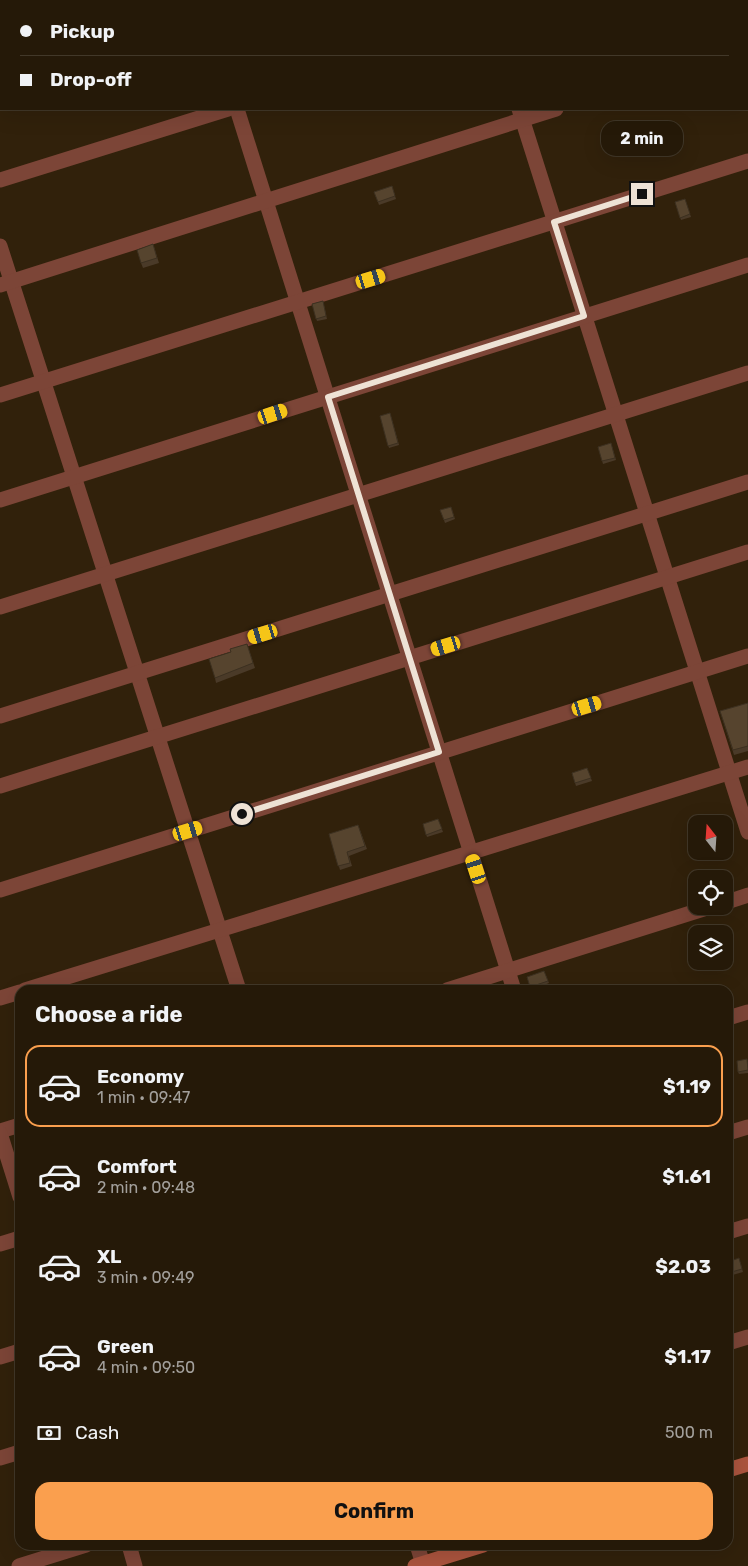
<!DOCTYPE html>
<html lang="en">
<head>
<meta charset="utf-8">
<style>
  :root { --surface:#251908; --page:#2d2212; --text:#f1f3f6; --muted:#a3a09c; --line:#423829; --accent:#fa9f4e }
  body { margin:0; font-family:Rubik,sans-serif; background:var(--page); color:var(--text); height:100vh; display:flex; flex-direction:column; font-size:19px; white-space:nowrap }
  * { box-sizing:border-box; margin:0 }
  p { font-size:16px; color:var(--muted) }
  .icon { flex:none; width:28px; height:28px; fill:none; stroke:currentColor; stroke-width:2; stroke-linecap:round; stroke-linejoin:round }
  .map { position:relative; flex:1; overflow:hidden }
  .drawer { position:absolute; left:15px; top:985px; width:718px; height:565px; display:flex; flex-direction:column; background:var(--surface); border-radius:15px; box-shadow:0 5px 20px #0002,0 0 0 1px var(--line) }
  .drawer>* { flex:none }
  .top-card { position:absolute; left:0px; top:0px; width:749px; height:110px; box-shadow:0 5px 20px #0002,0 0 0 1px var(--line); display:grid; align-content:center; height:110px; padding:0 20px; background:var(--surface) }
  .needle { width:32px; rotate:343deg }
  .buttons { position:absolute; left:688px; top:815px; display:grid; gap:10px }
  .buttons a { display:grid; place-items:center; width:45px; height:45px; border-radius:10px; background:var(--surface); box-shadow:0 5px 20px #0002,0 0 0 1px var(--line); font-size:25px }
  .end { position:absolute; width:22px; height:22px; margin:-11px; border:6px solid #eee2d5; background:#111; box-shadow:0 0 0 2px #111 }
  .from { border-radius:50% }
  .bubble { position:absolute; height:35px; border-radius:15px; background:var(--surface); box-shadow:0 5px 20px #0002,0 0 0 1px var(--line); font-size:16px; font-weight:700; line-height:35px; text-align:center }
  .car { position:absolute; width:15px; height:30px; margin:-15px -8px; border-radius:6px; box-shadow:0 0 4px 1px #0007; background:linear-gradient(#f5c518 24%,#345 0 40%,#f5c518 0 76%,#345 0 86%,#f5c518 0) }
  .top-card b { display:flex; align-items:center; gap:18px; height:48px; font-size:19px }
  .top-card b+b { border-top:1px solid var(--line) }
  .top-card i { width:12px; height:12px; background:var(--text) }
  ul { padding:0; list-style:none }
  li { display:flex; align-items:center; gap:15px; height:82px; margin:0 10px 8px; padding:0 10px; border:2px solid transparent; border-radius:15px }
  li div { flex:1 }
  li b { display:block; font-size:19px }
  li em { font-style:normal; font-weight:700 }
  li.selected { border-color:var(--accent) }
  li>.icon { width:45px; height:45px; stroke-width:1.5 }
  h2 { padding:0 20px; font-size:22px; line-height:60px }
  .pay { display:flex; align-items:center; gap:12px; height:55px; padding:0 20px; font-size:19px }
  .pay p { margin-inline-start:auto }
  .primary-button { display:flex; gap:10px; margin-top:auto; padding:10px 20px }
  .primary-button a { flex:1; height:58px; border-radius:15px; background:var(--accent); color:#111; font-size:20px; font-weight:700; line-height:58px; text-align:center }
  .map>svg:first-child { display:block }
</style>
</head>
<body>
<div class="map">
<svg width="748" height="1566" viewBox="0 0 748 1566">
  <rect width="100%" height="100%" fill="#31210b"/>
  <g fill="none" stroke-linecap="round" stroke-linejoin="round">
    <!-- street -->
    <g stroke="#7c4537" stroke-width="15">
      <polyline points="202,0 203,1"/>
      <polyline points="484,0 484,1"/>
      <polyline points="217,1 221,0"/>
      <polyline points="573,1 577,0"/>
      <polyline points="0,69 1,68"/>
      <polyline points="237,109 514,990"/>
      <polyline points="519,109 748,832"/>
      <polyline points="0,180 228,109"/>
      <polyline points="0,246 239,990"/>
      <polyline points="0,285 556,109"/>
      <polyline points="0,395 748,161"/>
      <polyline points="0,500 748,265"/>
      <polyline points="0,607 748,373"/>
      <polyline points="0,716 748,482"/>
      <polyline points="0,786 748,552"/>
      <polyline points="0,890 748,656"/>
      <polyline points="724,903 748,895"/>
      <polyline points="25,990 748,767"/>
      <polyline points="447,990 713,906"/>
      <polyline points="0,998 20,992"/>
      <polyline points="728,1018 748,1012"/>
      <polyline points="0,1131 20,1125"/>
      <polyline points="0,1133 20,1197"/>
      <polyline points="728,1133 748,1127"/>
      <polyline points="728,1232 748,1226"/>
      <polyline points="0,1244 20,1238"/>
      <polyline points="728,1343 748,1337"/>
      <polyline points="0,1357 20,1351"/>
      <polyline points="0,1458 20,1452"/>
      <polyline points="129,1545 135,1566"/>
      <polyline points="417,1545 423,1564"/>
      <polyline points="19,1566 86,1545"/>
    </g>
    <!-- secondary -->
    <g stroke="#ab543e" stroke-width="15">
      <polyline points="728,1470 748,1464"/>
      <polyline points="415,1566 483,1545"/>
    </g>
  </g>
  <!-- wall -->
  <g fill="#4a3a28">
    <polygon points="392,186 396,199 379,205 374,192"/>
    <polygon points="685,199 691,217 681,220 675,202"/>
    <polygon points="153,244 159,263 143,268 141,263"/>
    <polygon points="323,301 327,319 317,321 312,304"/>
    <polygon points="390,413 399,445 389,448 380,416"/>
    <polygon points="611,443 616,460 603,464 598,447"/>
    <polygon points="451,507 455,519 445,523 440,510"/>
    <polygon points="247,644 255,668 216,683 215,678 231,652"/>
    <polygon points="748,703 748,751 734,755 720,711"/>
    <polygon points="587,768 592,781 576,786 572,773"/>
    <polygon points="438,819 443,832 427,837 423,824"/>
    <polygon points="358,825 367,849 349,856 352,866 340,870 329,834"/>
    <polygon points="544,971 549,983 531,990 527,977"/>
    <polygon points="748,1062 748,1073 739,1074 738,1072"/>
    <polygon points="739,1258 743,1272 729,1276 728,1273"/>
    <polygon points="706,1545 725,1545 725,1546 708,1551"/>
  </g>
  <!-- building -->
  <g fill="#56442e" stroke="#3c3020">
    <polygon points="239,0 248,0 249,1 235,1"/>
    <polygon points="392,186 395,196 378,202 374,192"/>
    <polygon points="685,199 690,214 680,218 675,202"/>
    <polygon points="153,244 157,258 141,263 137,250"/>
    <polygon points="323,301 326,316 316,319 312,304"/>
    <polygon points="390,413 398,443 388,446 380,416"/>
    <polygon points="611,443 615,458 602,461 598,447"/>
    <polygon points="451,507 454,517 444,520 440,510"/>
    <polygon points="247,644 253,663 215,678 209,659 231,652 230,649"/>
    <polygon points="748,703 748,746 733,750 720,711"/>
    <polygon points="587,768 591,778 575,783 572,773"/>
    <polygon points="438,819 442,829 426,835 423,824"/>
    <polygon points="358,825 365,846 347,852 350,863 338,866 329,834"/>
    <polygon points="544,971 548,981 530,987 527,977"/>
    <polygon points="747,1059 748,1070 738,1072 737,1061"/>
    <polygon points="739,1258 742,1269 728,1273 728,1262"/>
  </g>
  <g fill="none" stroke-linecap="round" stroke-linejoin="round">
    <!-- route -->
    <polyline stroke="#eee2d5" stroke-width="6" points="242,814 439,752 328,397 584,316 554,222 642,194"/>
  </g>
</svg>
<div class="buttons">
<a><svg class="needle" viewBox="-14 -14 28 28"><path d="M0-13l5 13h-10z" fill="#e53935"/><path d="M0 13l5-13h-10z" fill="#a3a09c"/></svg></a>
<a><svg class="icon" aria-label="locate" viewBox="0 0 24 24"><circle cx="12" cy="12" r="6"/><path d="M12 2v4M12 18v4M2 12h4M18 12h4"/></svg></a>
<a><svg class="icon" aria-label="layers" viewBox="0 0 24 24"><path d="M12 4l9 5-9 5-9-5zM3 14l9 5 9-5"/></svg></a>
</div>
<i class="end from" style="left:242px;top:814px"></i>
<i class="end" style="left:642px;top:194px"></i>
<div class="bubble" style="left:601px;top:121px;width:82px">2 min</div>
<i class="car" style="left:371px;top:279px;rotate:73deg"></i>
<i class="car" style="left:273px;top:414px;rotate:72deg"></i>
<i class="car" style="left:263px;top:634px;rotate:253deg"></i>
<i class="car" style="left:446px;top:646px;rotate:253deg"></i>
<i class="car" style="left:587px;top:706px;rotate:73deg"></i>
<i class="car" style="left:188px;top:831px;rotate:73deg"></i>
<i class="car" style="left:476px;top:869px;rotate:342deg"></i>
<div class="top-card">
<b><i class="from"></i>Pickup</b>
<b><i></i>Drop-off</b>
</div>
<section class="drawer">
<h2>Choose a ride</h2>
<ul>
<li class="selected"><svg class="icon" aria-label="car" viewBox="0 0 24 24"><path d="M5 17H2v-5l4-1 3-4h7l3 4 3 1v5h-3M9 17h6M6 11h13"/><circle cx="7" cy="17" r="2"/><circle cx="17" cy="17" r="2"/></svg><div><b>Economy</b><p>1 min · 09:47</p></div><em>$1.19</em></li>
<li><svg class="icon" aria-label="car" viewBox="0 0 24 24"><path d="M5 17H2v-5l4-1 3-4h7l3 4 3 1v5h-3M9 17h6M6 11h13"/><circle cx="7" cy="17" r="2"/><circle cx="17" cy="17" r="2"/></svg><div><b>Comfort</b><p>2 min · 09:48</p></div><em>$1.61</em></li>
<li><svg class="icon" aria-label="car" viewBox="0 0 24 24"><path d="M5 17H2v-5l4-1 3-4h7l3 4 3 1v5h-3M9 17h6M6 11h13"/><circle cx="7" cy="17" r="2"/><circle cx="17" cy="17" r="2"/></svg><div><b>XL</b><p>3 min · 09:49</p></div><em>$2.03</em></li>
<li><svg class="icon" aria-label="car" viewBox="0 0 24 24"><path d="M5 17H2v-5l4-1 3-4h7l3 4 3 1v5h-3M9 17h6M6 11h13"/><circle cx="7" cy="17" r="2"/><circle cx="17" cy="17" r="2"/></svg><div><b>Green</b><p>4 min · 09:50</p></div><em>$1.17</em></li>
</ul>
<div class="pay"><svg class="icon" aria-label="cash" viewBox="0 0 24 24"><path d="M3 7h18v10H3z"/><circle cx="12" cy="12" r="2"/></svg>Cash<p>500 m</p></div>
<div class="primary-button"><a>Confirm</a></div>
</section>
</div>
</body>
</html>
